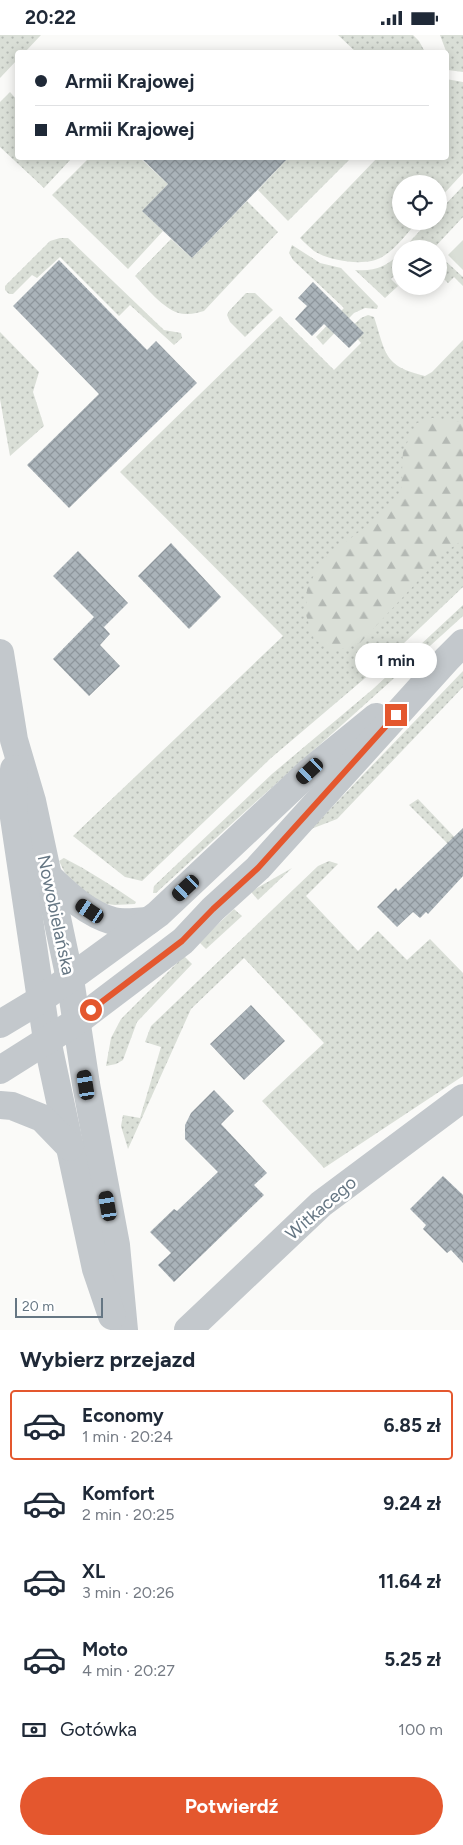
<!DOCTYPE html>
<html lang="pl">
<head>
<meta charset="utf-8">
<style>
  :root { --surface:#fff; --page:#f6f6f7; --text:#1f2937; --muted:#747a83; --line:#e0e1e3; --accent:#e4572e }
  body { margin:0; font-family:Figtree,sans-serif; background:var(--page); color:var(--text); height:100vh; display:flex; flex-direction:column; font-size:19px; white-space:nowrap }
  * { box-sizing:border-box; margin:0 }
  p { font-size:16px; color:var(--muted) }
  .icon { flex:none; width:28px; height:28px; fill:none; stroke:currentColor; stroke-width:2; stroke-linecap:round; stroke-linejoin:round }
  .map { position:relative; height:1295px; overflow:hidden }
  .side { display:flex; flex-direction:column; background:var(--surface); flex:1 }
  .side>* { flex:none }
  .banner { position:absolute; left:15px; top:15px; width:434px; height:110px; border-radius:5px; box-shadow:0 2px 12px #0003; display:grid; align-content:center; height:110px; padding:0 20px; background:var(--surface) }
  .fabs { position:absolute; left:392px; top:140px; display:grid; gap:10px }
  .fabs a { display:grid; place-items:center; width:55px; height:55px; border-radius:50%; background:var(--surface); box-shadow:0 2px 12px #0003; font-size:25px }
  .scale { position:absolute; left:15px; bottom:12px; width:88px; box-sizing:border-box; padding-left:5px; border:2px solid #657683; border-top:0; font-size:14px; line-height:18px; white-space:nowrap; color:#657683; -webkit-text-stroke:4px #fff; paint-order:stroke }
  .end { position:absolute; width:22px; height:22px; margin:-11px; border:6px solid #e4572e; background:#fff; box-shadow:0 0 0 2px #fff }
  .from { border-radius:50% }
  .bubble { position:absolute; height:35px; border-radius:18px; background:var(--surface); box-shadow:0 2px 12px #0003; font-size:16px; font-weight:700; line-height:35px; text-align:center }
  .car { position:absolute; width:15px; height:30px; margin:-15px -8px; border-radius:6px; box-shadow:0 0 4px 1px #0007; background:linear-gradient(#222 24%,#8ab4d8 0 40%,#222 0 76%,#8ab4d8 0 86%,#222 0) }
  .banner b { display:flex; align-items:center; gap:18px; height:48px; font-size:19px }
  .banner b+b { border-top:1px solid var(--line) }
  .banner i { width:12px; height:12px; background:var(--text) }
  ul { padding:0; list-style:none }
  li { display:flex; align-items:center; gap:15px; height:70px; margin:0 10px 8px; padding:0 10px; border:2px solid transparent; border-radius:5px }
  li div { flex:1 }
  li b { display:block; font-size:19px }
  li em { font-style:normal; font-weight:700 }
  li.current { border-color:var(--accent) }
  li>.icon { width:45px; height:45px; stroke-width:1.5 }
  h2 { padding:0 20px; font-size:22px; line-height:60px }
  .pay { display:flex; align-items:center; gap:12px; height:55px; padding:0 20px; font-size:19px }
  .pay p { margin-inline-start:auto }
  .primary-button { display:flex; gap:10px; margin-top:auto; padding:10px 20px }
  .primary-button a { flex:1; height:58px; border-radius:30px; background:var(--accent); color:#fff; font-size:20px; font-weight:700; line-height:58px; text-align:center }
  .status { display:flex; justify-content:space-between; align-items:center; height:35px; padding:0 25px; background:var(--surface); direction:ltr }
  .status svg { height:14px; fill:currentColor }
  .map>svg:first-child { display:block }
</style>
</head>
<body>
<div class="status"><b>20:22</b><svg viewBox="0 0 49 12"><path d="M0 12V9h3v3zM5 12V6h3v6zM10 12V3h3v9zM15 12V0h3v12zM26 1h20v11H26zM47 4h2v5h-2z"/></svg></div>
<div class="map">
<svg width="463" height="1295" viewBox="0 0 463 1295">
  <defs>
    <pattern id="grass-dots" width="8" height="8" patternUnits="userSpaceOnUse" patternTransform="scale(1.25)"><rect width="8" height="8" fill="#dadfd7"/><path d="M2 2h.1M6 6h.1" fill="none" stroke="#b4b9b4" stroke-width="1.8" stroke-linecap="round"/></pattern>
    <pattern id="forest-firs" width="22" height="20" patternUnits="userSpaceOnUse" patternTransform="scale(1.25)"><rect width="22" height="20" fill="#dadfd7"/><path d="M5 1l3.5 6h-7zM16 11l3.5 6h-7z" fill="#b4b9b4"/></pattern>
    <pattern id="building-cross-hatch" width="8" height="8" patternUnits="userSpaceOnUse" patternTransform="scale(1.25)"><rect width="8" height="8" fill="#aab3b9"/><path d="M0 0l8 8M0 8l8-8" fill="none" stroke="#8e969c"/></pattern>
  </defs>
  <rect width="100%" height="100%" fill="#fafaf8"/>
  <!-- grass -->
  <g fill="url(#grass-dots)">
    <polygon points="0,0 41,0 25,17 18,18 17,25 0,43"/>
    <polygon points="338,0 413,0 419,6 425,17 356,17"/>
    <polygon points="440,0 463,0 463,37 448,35 446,16"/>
    <path d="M446,44L463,47V138L439,164V149H401V186H418C407,198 396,214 382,222C366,232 329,226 314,216C309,212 304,207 300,203L377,123L446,122Z"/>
    <polygon points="10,57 17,65 18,122 72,123 44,153 0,112 0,67"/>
    <polygon points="289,122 351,123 288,186 258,155"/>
    <polygon points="89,123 140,123 168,149 143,176 163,196 128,234 52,160"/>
    <polygon points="463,151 463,182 433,214 403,214 429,186 439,186 439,176"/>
    <path d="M247,166L278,197L204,276C199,277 193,279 188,279C168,281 148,254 135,241L171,204L192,223Z"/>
    <polygon points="60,203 68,203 164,295 181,298 182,303 174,310 130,270 119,281 60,222 37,243 32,240 13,259 9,259 5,255 5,251 50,206"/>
    <polygon points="292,210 320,228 341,233 378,271 377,274 365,273 354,278 323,310 316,302 344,273 293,225 289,218"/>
    <path d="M401,216V238L399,236L391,244L398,251L385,263L355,235C375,237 389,231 401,216Z"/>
    <polygon points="441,222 463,242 463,251 454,242 448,248 439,239 439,224"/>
    <polygon points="246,258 255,258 273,275 245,302 230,287 227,280 229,276"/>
    <path d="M368,280L374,282C386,318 383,331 425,341L432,337L463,305V552L384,627L271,723L142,846L125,842L73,801L283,601L120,437L280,281L334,335L361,308L349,294L361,283Z"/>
    <polygon points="0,297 39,337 33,357 44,391 10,421 0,364"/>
    <path d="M463,570V581C361,674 257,764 156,858H153L154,851L272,739L373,654Z"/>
    <polygon points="463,636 463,652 337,784 311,794"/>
    <polygon points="418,764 463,811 463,824 409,770"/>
    <path d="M64,823C89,836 113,851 136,867L135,869L115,870L98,868L69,846L59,826Z"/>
    <polygon points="329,826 338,829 306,861 358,916 378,896 407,925 430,904 463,938 463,1041 324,1133 262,1066 324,1008 244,923 191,974 128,1114 121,1091 123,1080 140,1083 161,1012 145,1007 151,991 318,831"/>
    <polygon points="292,833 258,865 252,858 252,856"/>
    <polygon points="234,874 242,881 206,914 199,907"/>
    <polygon points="184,921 192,929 137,987 123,1025 116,1029 106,1031 111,1003 121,984"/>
  </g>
  <!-- forest -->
  <polygon fill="url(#forest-firs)" points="432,383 463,387 463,505 445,517 360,608 336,616 328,614 314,604 306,580 307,554 322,525 380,481 401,457 403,416 417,388"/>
  <!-- pitch -->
  <polygon fill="#dadfd7" points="463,205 463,235 448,220"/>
  <!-- building -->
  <g fill="url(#building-cross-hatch)">
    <polygon points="140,122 289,122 192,223 142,176 168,149"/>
    <polygon points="59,225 147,315 156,306 197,348 69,473 27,430 99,359 13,271"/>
    <polygon points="313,247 364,298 349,313 324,289 312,301 295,284 307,271 298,263"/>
    <polygon points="171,508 221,562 189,594 138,541"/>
    <polygon points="78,516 128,568 104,592 101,589 110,599 100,610 120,631 89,661 53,624 94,582 53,541"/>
    <polygon points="463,793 463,841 428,879 426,877 420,883 413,877 397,892 377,872 396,853 398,856"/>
    <polygon points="251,970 285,1006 244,1045 210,1009"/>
    <polygon points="214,1055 234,1076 221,1089 267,1138 254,1150 264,1160 174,1247 158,1230 171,1218 150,1197 174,1174 177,1176 218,1137 185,1104 185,1090 191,1078"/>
    <polygon points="443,1141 463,1160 463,1228 451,1215 447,1218 423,1194 426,1190 410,1174"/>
  </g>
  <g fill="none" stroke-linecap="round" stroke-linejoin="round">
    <!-- minor -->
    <g stroke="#c3c8cc" stroke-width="28">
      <polyline points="0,618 14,705 32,766 70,944 86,1049 116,1210 124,1295"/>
      <polyline points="14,734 13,776 47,1005 96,1234 112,1281"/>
      <path d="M48,841C66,859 88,879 113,886C123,889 138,886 148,886"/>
      <polyline points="0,989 40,965 158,879 310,736 376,682"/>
      <polyline points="0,1035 76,987 183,906 213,874 258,833 447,624 463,608"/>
      <polyline points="0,1070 12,1071 42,1083 70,1112"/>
      <polyline points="188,1295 321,1169 463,1063"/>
    </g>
  </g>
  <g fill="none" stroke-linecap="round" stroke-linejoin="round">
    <!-- route -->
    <polyline stroke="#e4572e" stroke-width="6" points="91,975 182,906 213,874 258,833 396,680"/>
  </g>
  <g text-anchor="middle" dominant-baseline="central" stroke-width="5" stroke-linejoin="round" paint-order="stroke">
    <!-- street labels -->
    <g font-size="18" fill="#657683" stroke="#fff">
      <text transform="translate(56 880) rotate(78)">Nowobielańska</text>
      <text transform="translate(321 1173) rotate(-41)">Witkacego</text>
    </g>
  </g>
</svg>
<div class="fabs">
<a><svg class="icon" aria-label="locate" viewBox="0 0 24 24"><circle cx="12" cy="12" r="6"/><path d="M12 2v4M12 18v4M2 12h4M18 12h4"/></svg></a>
<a><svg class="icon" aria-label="layers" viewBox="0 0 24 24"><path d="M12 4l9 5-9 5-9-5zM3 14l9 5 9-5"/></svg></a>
</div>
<div class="scale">20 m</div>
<i class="end from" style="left:91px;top:975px"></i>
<i class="end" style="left:396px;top:680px"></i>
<div class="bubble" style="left:355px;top:608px;width:82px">1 min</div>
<i class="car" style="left:310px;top:736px;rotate:227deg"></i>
<i class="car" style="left:186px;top:853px;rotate:227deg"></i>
<i class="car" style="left:90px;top:876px;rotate:304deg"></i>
<i class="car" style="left:86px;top:1050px;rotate:351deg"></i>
<i class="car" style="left:108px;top:1171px;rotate:350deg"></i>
<div class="banner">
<b><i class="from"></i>Armii Krajowej</b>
<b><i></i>Armii Krajowej</b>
</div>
</div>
<section class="side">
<h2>Wybierz przejazd</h2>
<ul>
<li class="current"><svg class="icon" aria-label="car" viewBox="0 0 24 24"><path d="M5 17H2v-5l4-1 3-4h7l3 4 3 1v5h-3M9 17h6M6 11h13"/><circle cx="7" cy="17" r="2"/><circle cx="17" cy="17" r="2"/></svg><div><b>Economy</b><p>1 min · 20:24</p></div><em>6.85 zł</em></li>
<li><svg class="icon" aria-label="car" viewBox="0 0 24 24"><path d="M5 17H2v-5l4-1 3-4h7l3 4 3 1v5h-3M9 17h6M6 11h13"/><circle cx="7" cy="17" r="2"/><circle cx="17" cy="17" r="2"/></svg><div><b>Komfort</b><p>2 min · 20:25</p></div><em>9.24 zł</em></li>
<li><svg class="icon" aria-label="car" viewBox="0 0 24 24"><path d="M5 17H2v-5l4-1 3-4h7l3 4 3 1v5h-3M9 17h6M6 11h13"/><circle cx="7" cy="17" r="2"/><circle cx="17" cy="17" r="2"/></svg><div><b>XL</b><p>3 min · 20:26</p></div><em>11.64 zł</em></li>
<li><svg class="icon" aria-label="car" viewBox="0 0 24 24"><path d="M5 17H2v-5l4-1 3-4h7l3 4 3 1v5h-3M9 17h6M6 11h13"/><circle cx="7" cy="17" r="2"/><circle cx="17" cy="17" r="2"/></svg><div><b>Moto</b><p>4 min · 20:27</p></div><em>5.25 zł</em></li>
</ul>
<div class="pay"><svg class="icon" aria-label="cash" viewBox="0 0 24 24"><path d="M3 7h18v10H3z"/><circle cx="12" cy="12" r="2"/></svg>Gotówka<p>100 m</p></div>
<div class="primary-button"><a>Potwierdź</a></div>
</section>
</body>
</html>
